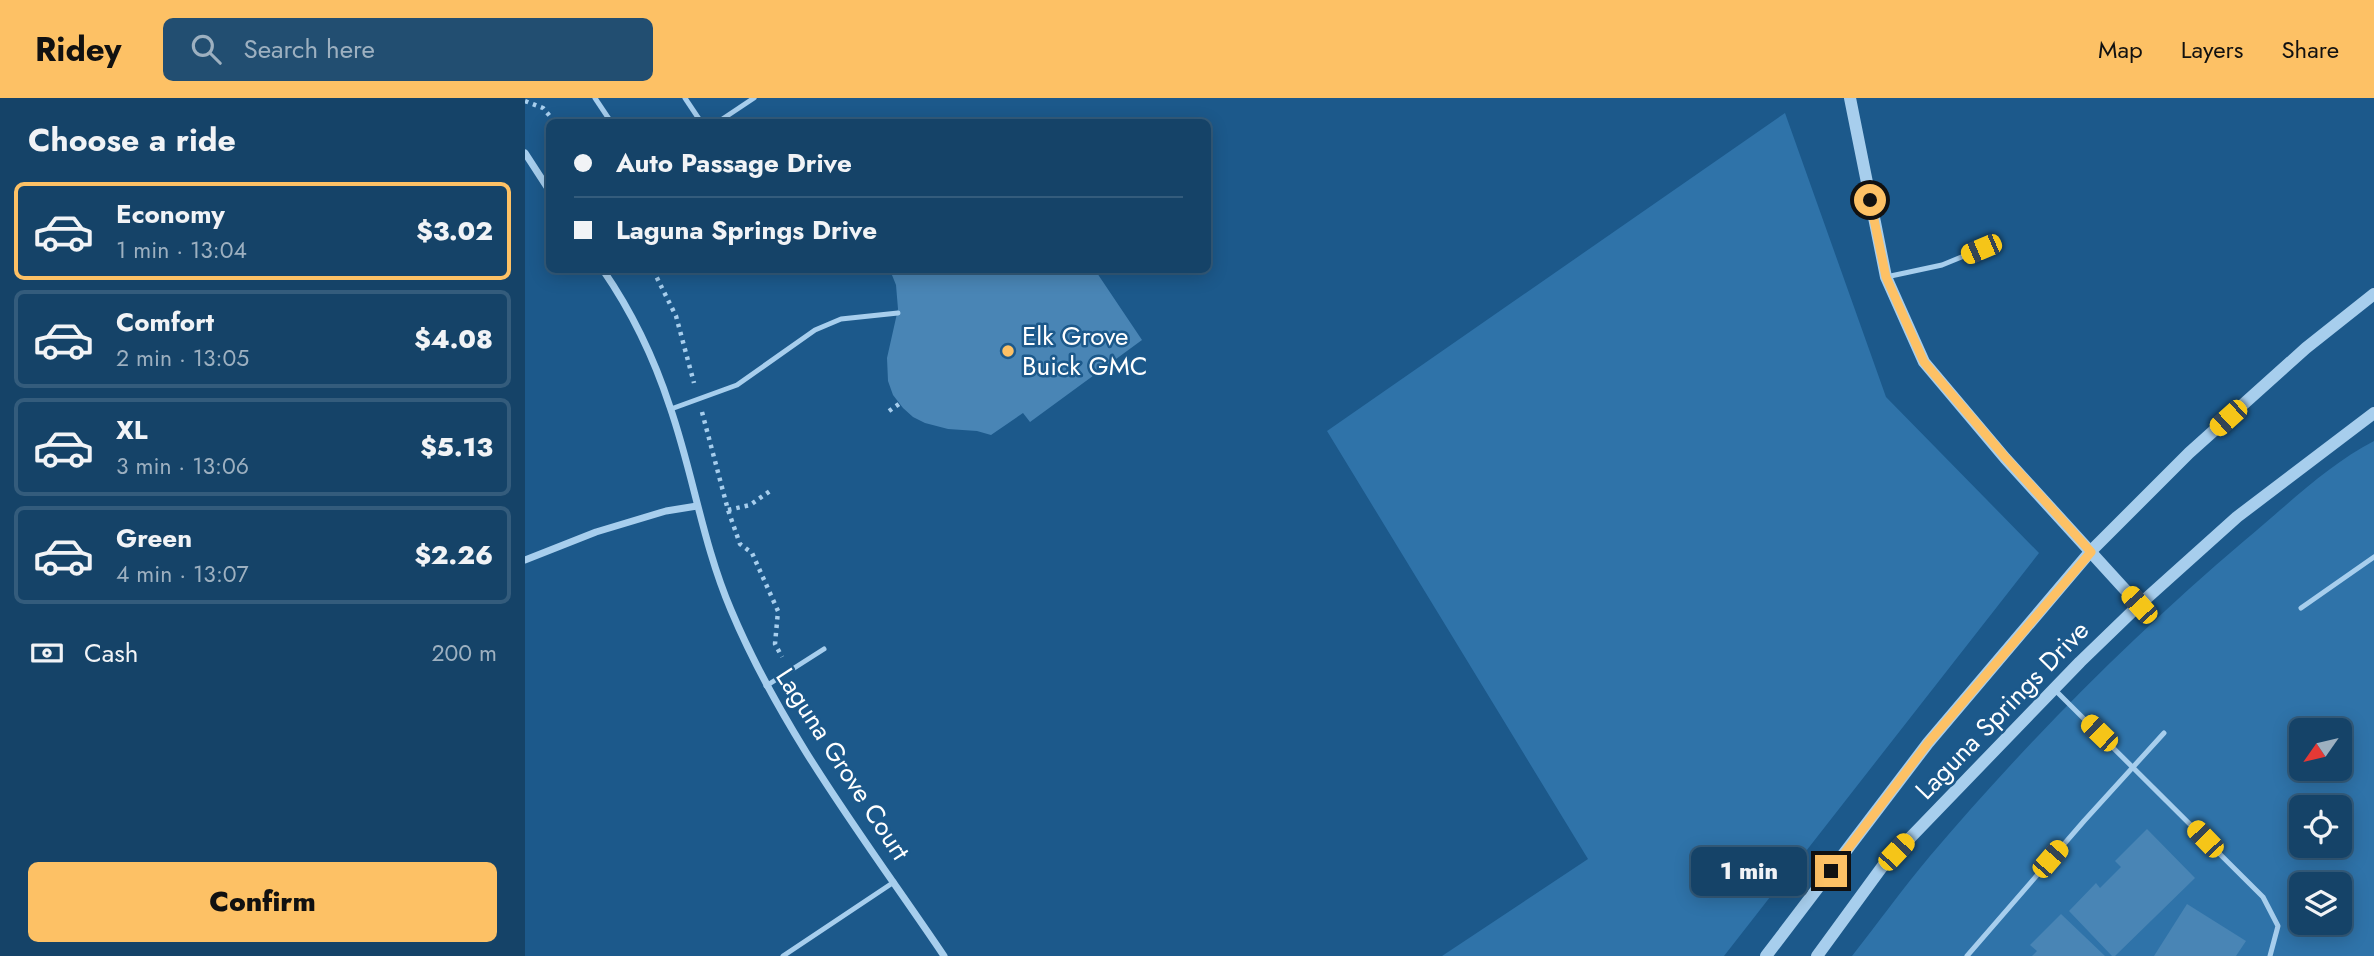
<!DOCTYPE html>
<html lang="en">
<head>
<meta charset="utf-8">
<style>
  :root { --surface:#154368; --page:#224e71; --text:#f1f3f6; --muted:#9db0c0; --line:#345c7c; --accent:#fdc165 }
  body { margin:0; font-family:Jost,sans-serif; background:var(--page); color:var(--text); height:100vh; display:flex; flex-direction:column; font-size:26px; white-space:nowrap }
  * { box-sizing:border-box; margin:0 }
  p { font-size:23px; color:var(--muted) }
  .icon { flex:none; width:38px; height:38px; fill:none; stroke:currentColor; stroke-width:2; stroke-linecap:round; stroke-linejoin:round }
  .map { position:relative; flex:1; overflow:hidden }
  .side { display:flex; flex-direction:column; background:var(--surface); width:525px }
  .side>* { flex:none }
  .guide { position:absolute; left:21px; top:21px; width:665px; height:154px; border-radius:10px; box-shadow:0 4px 18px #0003,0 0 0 2px var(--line); display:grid; align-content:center; height:154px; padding:0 28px; background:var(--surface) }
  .needle { width:46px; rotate:236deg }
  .controls { position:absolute; left:1764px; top:620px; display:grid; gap:14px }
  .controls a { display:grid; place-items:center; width:63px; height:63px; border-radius:10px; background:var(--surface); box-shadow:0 4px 18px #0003,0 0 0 2px var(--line); font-size:35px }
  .end { position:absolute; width:32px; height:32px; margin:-16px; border:9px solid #fdc165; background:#111; box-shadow:0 0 0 4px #111 }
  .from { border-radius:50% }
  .bubble { position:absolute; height:49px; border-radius:10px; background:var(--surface); box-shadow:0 4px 18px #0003,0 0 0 2px var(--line); font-size:23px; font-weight:800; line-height:49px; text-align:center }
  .car { position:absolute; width:21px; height:42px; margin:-21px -10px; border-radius:9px; box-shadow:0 0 5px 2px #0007; background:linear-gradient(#f5c518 24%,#345 0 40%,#f5c518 0 76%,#345 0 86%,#f5c518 0) }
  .guide b { display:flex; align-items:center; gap:24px; height:66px; font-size:26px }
  .guide b+b { border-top:2px solid var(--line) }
  .guide i { width:18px; height:18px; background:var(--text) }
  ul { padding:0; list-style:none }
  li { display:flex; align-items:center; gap:21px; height:98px; margin:0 14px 10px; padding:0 14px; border:4px solid var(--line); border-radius:10px }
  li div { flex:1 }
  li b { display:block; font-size:26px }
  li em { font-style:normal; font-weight:800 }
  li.current { border-color:var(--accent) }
  li>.icon { width:63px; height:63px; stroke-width:1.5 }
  h2 { padding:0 28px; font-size:32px; line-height:84px }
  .pay { display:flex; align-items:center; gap:18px; height:77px; padding:0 28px; font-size:26px }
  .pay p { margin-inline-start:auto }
  .cta { display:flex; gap:14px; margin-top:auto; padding:14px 28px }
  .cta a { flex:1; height:80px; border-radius:10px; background:var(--accent); color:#111; font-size:28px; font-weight:800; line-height:80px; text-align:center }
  header { display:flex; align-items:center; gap:42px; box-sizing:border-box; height:98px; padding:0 35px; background:var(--accent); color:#111 }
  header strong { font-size:33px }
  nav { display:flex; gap:38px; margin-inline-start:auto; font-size:24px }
  .search { width:490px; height:63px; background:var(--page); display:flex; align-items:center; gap:18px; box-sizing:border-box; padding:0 24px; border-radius:10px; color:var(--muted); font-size:26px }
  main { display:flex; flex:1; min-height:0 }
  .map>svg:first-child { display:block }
</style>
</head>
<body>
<header>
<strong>Ridey</strong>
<div class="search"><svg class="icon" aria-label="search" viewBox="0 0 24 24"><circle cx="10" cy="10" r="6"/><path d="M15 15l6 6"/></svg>Search here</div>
<nav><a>Map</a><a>Layers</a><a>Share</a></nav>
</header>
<main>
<section class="side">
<h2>Choose a ride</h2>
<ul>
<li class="current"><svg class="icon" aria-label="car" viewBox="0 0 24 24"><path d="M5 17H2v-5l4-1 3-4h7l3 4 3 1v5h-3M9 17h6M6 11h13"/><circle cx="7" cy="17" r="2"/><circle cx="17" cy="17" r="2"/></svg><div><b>Economy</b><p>1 min · 13:04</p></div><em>$3.02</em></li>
<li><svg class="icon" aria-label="car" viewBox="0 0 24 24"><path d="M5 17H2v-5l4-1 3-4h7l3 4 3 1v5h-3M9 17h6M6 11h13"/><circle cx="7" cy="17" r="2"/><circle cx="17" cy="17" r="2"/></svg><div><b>Comfort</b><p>2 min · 13:05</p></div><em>$4.08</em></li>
<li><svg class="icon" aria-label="car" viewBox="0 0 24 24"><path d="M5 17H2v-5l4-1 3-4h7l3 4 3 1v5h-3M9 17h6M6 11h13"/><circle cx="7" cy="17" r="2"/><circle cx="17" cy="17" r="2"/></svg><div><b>XL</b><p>3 min · 13:06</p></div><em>$5.13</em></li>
<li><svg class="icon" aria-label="car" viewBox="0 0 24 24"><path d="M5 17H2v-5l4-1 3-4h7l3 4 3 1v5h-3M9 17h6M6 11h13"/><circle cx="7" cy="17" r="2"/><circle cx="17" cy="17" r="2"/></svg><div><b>Green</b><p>4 min · 13:07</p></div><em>$2.26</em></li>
</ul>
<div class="pay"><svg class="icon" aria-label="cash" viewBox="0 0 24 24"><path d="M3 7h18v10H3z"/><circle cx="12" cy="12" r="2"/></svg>Cash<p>200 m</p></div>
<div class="cta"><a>Confirm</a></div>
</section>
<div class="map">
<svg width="1849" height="858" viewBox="0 0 1849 858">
  <rect width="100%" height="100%" fill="#1c598b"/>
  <!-- green -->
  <g fill="#2f73a9" fill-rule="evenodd">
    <polygon points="1260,15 1361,299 1514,455 1199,858 917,858 1063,761 802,333"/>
    <path d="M1849,343V858H1327C1353,825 1378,790 1405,758C1501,645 1606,539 1719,443C1760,409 1801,368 1849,343ZM1776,632H1815V670H1776ZM1776,709H1815V747H1776ZM1776,786H1815V824H1776Z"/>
  </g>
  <!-- building -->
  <g fill="#4985b5">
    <polygon points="365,172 570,172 617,242 505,324 498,315 466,337 452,333 423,331 400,325 388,319 378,310 368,297 363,283 362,260 373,211 371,187"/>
    <polygon points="1622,731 1670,780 1590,858 1587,858 1544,813 1571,785 1575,790 1596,769 1590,763"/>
    <polygon points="1662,806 1721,843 1711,858 1629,858"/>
    <polygon points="1536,816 1580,858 1507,858 1512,853 1505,847"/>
  </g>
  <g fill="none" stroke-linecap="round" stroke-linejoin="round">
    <!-- path -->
    <g stroke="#a7ceed" stroke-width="4.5" stroke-dasharray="3.5 5" stroke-linecap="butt">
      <polyline points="0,3 18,10 30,24"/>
      <polyline points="128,172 151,218 169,285"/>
      <polyline points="364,313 374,306"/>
      <polyline points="177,314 203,412 215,446 227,455 253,513 250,546 257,559"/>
      <polyline points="203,412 225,407 245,393"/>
    </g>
    <!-- service -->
    <g stroke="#a7ceed" stroke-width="5">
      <polyline points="70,0 86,24"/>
      <polyline points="160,0 176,24"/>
      <polyline points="193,24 229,0"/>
      <polyline points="1361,179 1417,167 1456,151"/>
      <polyline points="146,311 212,287 290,232 316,221 373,215"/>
      <polyline points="1776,510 1849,459"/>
      <polyline points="241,588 299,551"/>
      <polyline points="1530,592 1738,799 1753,828 1745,858"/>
      <polyline points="258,858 369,784"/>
      <polyline points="1442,858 1559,723 1639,635"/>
    </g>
    <!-- minor -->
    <g stroke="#a7ceed" stroke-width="7">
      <polyline points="0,55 24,92"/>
      <path d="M78,172C107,214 129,260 145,309C168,375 178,447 206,512C258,636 344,747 419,858"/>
      <polyline points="0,462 71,434 141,413 172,408"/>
    </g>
    <!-- tertiary -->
    <g stroke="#a7ceed" stroke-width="12">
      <polyline points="1325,0 1361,179 1399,264 1480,360 1614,507"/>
      <polyline points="1241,858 1403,645 1565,454 1664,355 1781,250 1849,196"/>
      <polyline points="1292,858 1357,769 1555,564 1614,507 1712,419 1849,315"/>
    </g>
  </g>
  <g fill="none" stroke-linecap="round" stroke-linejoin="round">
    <!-- route -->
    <polyline stroke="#fdc165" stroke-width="9" points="1306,773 1403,645 1566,454 1480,359 1399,264 1361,179 1345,102"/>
  </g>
  <!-- markers -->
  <circle fill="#fdc165" stroke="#1c598b" stroke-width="2.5" cx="483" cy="253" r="7"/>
  <g text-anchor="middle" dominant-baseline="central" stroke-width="5" stroke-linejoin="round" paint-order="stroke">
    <!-- poi labels -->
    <g font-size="26" fill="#fff" stroke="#1c598b" text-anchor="start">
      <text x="497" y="238">Elk Grove<tspan x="497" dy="30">Buick GMC</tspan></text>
    </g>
    <!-- street labels -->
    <g font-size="26" fill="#fff" stroke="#1c598b">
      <text transform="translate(1477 612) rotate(-46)">Laguna Springs Drive</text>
      <text transform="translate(318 666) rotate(57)">Laguna Grove Court</text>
    </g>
  </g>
</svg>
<div class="controls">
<a><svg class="needle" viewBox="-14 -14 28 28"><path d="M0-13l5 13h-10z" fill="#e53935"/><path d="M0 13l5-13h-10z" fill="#9db0c0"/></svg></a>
<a><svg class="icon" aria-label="locate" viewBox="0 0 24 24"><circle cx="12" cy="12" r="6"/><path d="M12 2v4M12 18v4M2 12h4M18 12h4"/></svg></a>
<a><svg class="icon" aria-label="layers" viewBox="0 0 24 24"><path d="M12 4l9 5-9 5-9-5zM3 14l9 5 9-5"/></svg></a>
</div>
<i class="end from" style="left:1345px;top:102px"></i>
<i class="end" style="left:1306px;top:773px"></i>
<div class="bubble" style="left:1166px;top:749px;width:116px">1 min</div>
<i class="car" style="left:1456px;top:151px;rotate:247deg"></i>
<i class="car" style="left:1703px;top:320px;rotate:228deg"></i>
<i class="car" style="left:1614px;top:507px;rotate:318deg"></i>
<i class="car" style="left:1574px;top:635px;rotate:314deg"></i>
<i class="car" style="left:1680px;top:741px;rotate:316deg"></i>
<i class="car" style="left:1371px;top:754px;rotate:43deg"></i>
<i class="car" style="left:1525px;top:761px;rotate:41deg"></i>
<div class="guide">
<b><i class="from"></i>Auto Passage Drive</b>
<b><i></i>Laguna Springs Drive</b>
</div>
</div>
</main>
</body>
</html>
